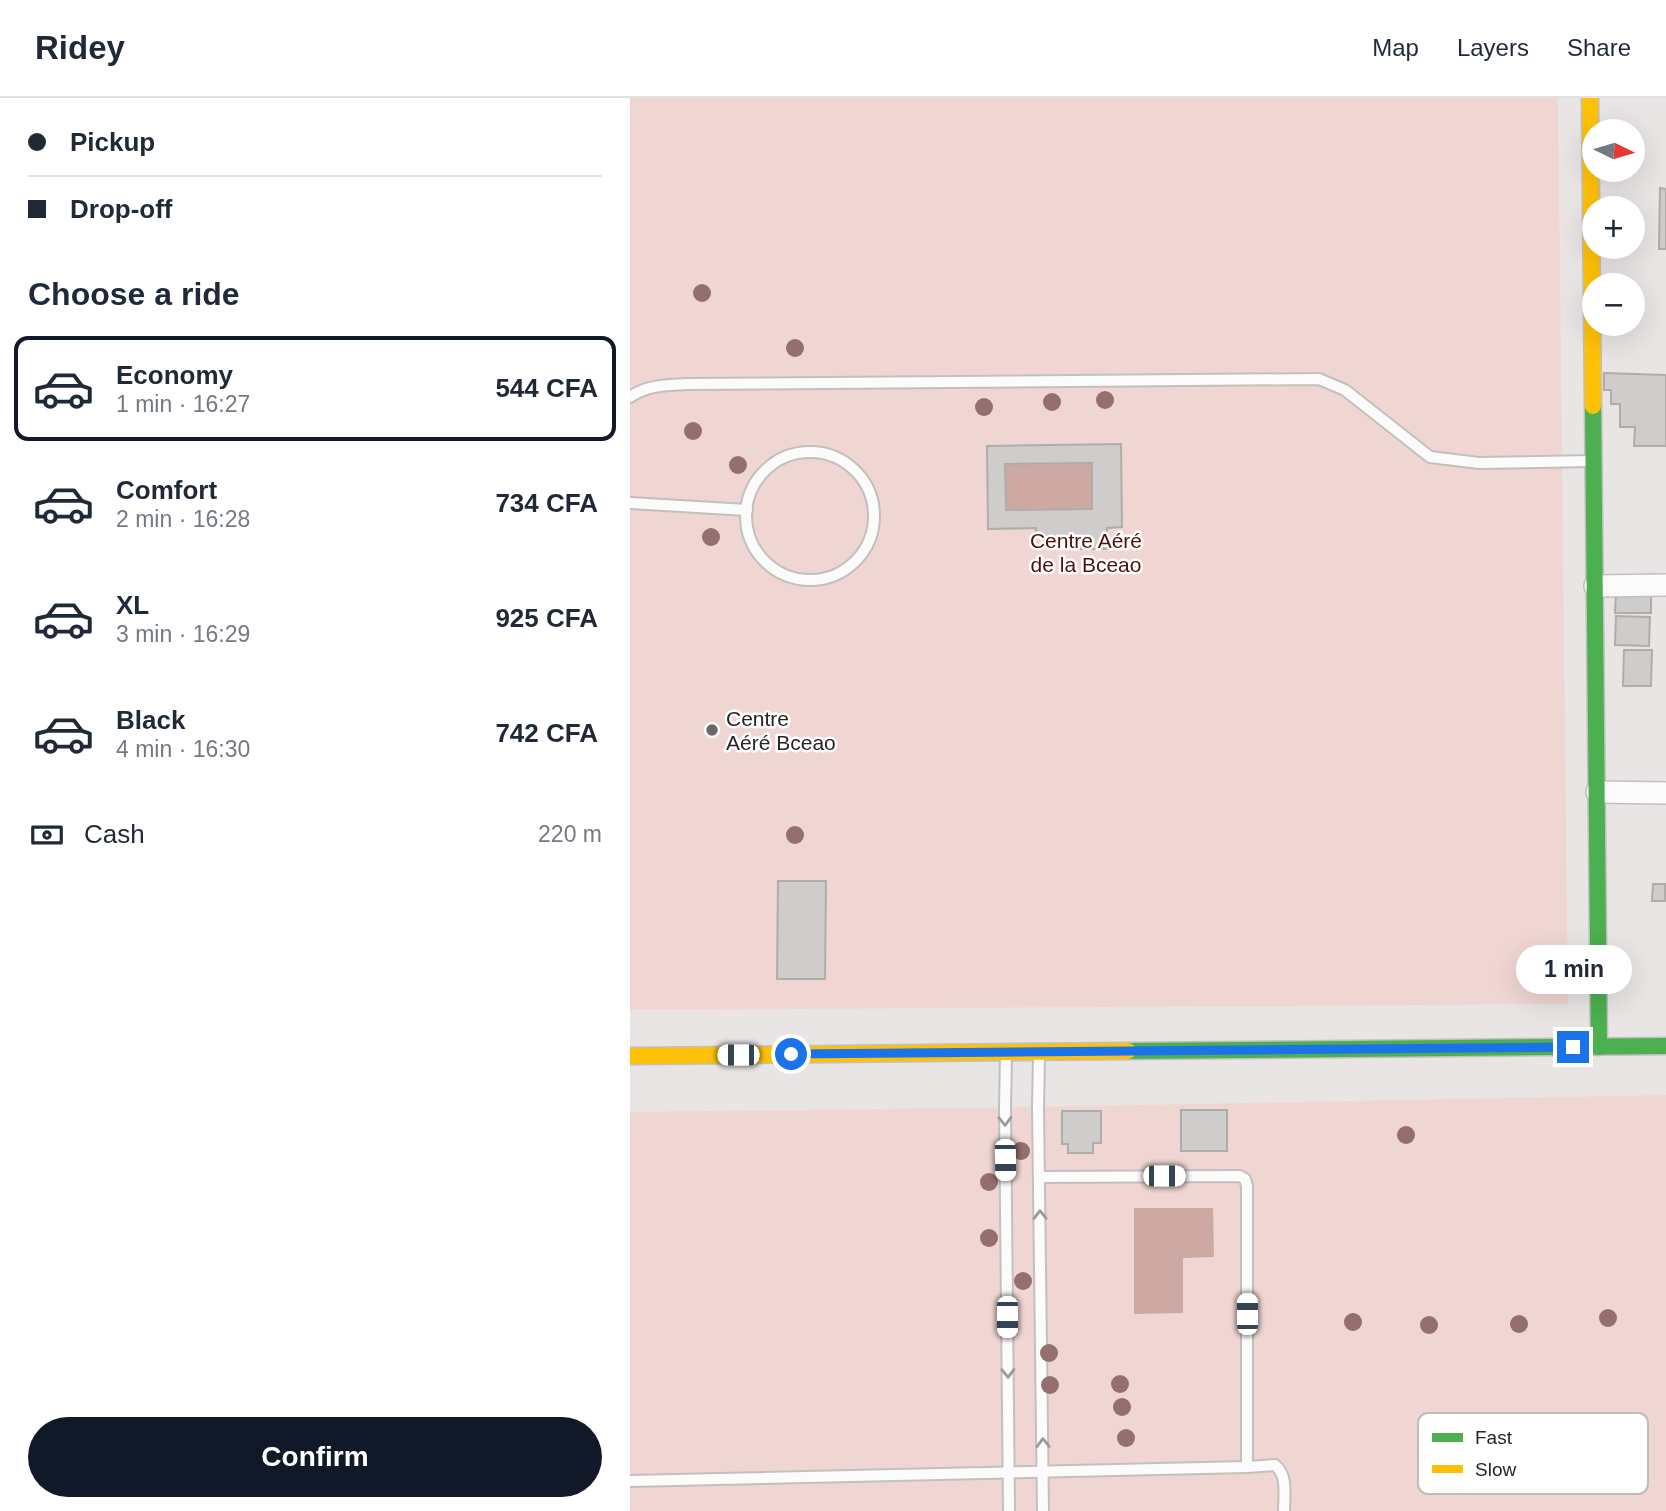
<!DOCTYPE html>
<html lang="en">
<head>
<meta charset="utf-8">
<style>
  :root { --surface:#fff; --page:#f6f6f7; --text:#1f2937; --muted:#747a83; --line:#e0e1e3; --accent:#111827 }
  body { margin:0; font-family:Helvetica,sans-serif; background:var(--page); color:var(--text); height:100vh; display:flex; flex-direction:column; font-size:26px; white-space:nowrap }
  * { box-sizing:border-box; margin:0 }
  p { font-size:23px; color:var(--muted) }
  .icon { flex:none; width:38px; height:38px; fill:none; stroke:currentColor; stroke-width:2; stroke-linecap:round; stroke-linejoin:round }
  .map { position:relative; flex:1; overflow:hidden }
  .sheet { display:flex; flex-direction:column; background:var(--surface); width:630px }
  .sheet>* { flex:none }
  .banner { display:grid; align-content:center; height:154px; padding:0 28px; background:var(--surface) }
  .needle { width:46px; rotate:95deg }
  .buttons { position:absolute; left:952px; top:21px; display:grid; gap:14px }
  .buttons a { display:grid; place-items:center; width:63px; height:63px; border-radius:50%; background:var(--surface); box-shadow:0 7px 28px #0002; font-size:35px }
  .end { position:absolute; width:32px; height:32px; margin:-16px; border:9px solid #1a73e8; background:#fff; box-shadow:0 0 0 4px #fff }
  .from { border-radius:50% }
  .bubble { position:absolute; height:49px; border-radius:24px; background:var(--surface); box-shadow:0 7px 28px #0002; font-size:23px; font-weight:700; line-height:49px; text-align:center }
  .car { position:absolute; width:21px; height:42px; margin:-21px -10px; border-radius:9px; box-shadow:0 0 5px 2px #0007; background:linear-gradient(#fff 24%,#345 0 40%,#fff 0 76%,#345 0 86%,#fff 0) }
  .banner b { display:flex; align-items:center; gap:24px; height:66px; font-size:26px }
  .banner b+b { border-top:2px solid var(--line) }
  .banner i { width:18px; height:18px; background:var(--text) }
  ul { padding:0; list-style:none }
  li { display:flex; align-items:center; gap:21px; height:105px; margin:0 14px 10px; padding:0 14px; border:4px solid transparent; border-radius:14px }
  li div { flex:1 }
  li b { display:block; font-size:26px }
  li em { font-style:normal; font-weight:700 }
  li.current { border-color:var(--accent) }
  li>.icon { width:63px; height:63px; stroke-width:1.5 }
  h2 { padding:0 28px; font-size:32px; line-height:84px }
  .pay { display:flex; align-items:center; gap:18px; height:77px; padding:0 28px; font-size:26px }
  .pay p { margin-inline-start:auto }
  .cta { display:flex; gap:14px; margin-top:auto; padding:14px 28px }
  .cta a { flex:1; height:80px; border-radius:42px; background:var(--accent); color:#fff; font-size:28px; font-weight:700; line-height:80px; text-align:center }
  header { display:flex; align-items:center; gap:42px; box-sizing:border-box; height:98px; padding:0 35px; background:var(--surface); border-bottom:2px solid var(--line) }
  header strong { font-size:33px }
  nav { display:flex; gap:38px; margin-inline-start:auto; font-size:24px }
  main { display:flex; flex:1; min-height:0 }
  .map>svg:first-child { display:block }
</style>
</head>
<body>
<header>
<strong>Ridey</strong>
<nav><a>Map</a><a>Layers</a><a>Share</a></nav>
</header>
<main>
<section class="sheet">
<div class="banner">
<b><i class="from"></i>Pickup</b>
<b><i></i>Drop-off</b>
</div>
<h2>Choose a ride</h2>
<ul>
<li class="current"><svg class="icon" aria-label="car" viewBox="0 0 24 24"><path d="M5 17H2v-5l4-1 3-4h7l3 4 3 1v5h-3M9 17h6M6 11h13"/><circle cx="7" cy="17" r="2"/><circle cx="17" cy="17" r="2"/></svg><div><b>Economy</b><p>1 min · 16:27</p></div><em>544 CFA</em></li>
<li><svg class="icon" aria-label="car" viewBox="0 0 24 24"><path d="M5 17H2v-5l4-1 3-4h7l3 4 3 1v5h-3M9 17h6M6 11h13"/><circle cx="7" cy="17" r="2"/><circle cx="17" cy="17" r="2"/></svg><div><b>Comfort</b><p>2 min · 16:28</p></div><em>734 CFA</em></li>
<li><svg class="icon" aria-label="car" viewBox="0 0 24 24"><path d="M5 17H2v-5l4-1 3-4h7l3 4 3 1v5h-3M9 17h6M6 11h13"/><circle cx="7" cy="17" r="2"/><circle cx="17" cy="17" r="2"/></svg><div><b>XL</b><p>3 min · 16:29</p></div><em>925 CFA</em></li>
<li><svg class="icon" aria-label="car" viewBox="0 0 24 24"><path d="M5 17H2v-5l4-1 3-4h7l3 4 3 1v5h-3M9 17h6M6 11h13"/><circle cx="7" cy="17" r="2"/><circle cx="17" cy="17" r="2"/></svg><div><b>Black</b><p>4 min · 16:30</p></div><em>742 CFA</em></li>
</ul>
<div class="pay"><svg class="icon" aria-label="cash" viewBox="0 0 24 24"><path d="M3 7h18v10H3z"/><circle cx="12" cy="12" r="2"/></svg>Cash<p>220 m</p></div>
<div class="cta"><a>Confirm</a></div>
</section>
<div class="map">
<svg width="1036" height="1413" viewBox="0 0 1036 1413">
  <rect width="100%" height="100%" fill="#e8e5e4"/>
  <!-- green -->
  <g fill="#efd6d2">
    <polygon points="0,0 928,0 938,906 0,912"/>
    <polygon points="1036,997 1036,1413 0,1413 0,1014 408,1009"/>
  </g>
  <!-- water -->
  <g fill="#cea8a3">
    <polygon points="462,365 462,411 376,412 375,366"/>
    <polygon points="504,1110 583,1110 584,1159 553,1160 553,1215 504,1216"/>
  </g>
  <!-- building -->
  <g fill="#cfcdcc" stroke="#afadac" stroke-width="2" fill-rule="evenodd">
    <polygon points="1030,90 1036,91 1036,151 1029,151"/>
    <polygon points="974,275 1036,277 1036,348 1004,348 1005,329 990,329 990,306 981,306 981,292 974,292"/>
    <path d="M491,346L492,429L477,430V451H442V438L406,439V430L358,431L357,348ZM462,365V411L376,412L375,366Z"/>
    <polygon points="986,495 1021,496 1021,515 985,515"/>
    <polygon points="986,518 1020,519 1019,548 985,547"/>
    <polygon points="994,552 1022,552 1021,588 993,588"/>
    <polygon points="148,783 196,783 195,881 147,881"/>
    <polygon points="1023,786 1035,786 1035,803 1022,803"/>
    <rect x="551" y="1012" width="46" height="41"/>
    <polygon points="432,1013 471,1013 471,1045 463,1045 463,1055 438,1055 438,1046 432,1046"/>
  </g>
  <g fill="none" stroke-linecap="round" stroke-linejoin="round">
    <!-- lane casing -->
    <g stroke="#c2c0bf" stroke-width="14">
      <g id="lane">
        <path d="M0,299C17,287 37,287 57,286L689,281L715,292L800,359L849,365L963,363"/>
        <circle cx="180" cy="418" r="64"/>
        <polyline points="0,405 117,412"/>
        <polyline points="376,957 375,1010 379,1413"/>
        <polyline points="409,957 408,1009 413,1413"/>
        <polyline points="409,1079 610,1078 615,1081 617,1088 617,1369"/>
        <path d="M0,1383L617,1369L645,1367C658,1377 654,1398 654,1413"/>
      </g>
    </g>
    <!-- street casing -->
    <g stroke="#c2c0bf" stroke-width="24">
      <g id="street">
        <polyline points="965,488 1036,487"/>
        <polyline points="967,694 1036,695"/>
      </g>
    </g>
    <!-- fast casing -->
    <g stroke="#c2c0bf" stroke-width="19">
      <g id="fast">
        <polyline points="963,308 969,949"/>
        <polyline points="498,953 1036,948"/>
      </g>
    </g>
    <!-- slow casing -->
    <g stroke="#c2c0bf" stroke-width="19">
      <g id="slow">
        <polyline points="960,0 963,308"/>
        <polyline points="0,958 498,953"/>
      </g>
    </g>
    <!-- lane -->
    <use href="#lane" stroke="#fcfbfb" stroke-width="10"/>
    <!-- street -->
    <use href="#street" stroke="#fcfbfb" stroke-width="21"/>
    <!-- fast -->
    <use href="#fast" stroke="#4caf50" stroke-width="16"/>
    <!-- slow -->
    <use href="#slow" stroke="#ffc107" stroke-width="16"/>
  </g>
  <!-- trees -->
  <g fill="#946f6d">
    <circle cx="72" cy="195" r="9"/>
    <circle cx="165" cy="250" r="9"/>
    <circle cx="475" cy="302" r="9"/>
    <circle cx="422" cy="304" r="9"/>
    <circle cx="354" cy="309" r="9"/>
    <circle cx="63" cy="333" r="9"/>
    <circle cx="108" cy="367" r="9"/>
    <circle cx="81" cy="439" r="9"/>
    <circle cx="165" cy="737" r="9"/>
    <circle cx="776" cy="1037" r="9"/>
    <circle cx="391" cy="1053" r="9"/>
    <circle cx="359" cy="1084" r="9"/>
    <circle cx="359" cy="1140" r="9"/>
    <circle cx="393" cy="1183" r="9"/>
    <circle cx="978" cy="1220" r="9"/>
    <circle cx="723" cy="1224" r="9"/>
    <circle cx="889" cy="1226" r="9"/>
    <circle cx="799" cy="1227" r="9"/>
    <circle cx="419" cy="1255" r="9"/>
    <circle cx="490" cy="1286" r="9"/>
    <circle cx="420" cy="1287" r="9"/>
    <circle cx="492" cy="1309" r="9"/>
    <circle cx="496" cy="1340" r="9"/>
  </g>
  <!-- one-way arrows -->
  <defs><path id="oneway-chevron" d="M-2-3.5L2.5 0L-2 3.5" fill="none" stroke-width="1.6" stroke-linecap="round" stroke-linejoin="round" transform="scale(1.75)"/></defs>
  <g stroke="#9c9a9a">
    <use href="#oneway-chevron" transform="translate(375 1023) rotate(89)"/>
    <use href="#oneway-chevron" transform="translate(410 1117) rotate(-91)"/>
    <use href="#oneway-chevron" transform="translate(378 1275) rotate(89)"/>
    <use href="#oneway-chevron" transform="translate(413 1345) rotate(-91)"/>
  </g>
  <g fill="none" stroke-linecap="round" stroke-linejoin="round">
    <!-- route -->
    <polyline stroke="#1a73e8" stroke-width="9" points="161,956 943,949"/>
  </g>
  <!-- markers -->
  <circle fill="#6b6867" stroke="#fff" stroke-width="2.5" cx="82" cy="632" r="7"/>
  <g text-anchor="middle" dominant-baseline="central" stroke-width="5" stroke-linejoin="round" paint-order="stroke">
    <!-- park labels -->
    <g font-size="21" fill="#500f0c" stroke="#fff">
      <text x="456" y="442">Centre Aéré<tspan x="456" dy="24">de la Bceao</tspan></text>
    </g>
    <!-- poi labels -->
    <g font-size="21" fill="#272424" stroke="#fff" text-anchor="start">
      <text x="96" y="620">Centre<tspan x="96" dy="24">Aéré Bceao</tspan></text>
    </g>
  </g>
  <!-- legend -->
  <rect x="788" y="1315" width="230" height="81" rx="10" fill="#fff" stroke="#bebdbd" stroke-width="2"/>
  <rect x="802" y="1335" width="31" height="9" fill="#4caf50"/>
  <rect x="802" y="1367" width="31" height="8" fill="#ffc107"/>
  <g font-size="19" fill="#272424">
    <text x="845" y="1346">Fast</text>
    <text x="845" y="1378">Slow</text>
  </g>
</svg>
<div class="buttons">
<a><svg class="needle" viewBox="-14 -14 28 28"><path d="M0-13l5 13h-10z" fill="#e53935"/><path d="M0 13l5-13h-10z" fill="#747a83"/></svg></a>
<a>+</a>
<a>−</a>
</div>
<i class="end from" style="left:161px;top:956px"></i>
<i class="end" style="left:943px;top:949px"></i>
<div class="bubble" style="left:886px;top:847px;width:116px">1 min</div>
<i class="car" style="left:108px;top:957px;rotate:270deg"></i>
<i class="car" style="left:375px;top:1062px;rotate:179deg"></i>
<i class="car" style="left:534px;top:1078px;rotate:90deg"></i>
<i class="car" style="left:617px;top:1216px;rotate:0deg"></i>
<i class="car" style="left:377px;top:1219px;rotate:180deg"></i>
</div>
</main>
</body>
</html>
